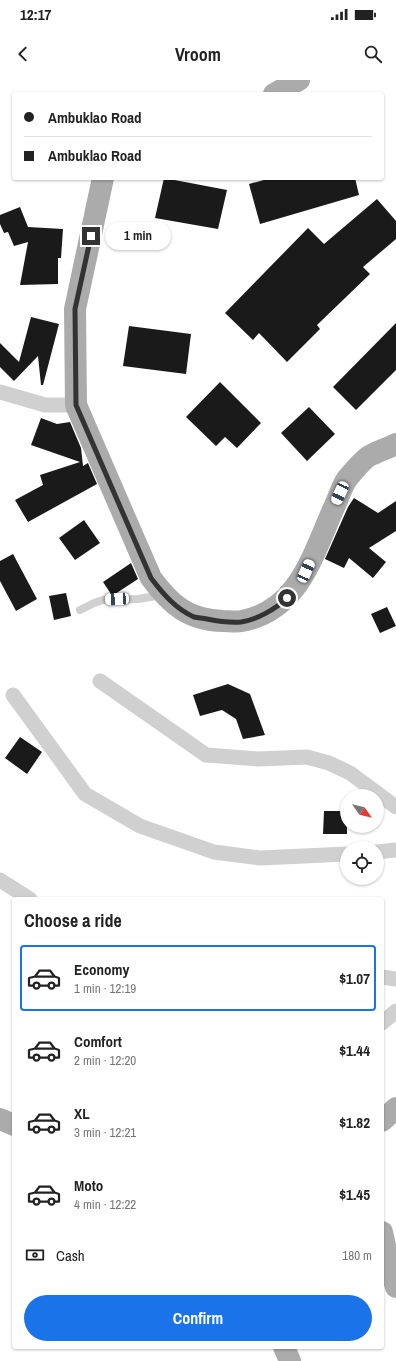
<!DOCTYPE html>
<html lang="en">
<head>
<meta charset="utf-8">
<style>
  :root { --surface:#fff; --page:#f2f2f2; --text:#222; --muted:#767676; --line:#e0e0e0; --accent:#1a73e8 }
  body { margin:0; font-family:"Archivo Narrow",sans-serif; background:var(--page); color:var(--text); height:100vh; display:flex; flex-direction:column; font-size:15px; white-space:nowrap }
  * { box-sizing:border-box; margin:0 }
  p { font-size:13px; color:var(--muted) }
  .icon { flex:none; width:22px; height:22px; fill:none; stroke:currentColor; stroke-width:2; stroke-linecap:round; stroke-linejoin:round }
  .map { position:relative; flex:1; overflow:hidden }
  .details { position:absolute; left:12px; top:817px; width:372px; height:452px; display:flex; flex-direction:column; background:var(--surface); border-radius:4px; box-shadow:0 1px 3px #0004 }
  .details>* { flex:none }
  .top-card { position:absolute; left:12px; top:12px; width:372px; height:88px; border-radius:4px; box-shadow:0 1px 3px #0004; display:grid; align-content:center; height:88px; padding:0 12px; background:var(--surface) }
  .needle { width:26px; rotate:124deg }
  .tools { position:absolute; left:340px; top:709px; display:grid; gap:8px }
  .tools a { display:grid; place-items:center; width:44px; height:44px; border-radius:50%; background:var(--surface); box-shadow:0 1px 3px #0004; font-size:20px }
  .end { position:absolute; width:18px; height:18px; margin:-9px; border:5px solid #333; background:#fff; box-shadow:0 0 0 2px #fff }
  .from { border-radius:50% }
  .bubble { position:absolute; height:28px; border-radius:14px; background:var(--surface); box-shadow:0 1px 3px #0004; font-size:13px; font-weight:800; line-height:28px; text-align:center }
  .car { position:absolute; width:12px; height:24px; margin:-12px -6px; border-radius:5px; box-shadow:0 0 3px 1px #0007; background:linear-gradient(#fff 24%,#345 0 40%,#fff 0 76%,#345 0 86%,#fff 0) }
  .top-card b { display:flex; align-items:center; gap:14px; height:38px; font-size:15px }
  .top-card b+b { border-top:1px solid var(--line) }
  .top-card i { width:10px; height:10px; background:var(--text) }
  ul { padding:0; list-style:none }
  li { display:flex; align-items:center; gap:12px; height:66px; margin:0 8px 6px; padding:0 4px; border:2px solid transparent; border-radius:4px }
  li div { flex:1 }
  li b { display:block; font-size:15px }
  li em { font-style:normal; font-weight:800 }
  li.current { border-color:var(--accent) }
  li>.icon { width:36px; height:36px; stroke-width:1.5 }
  h2 { padding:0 12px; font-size:18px; line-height:48px }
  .pay { display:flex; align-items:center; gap:10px; height:44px; padding:0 12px; font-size:15px }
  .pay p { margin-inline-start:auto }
  .cta { display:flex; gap:8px; margin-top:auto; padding:8px 12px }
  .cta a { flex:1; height:46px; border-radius:24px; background:var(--accent); color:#fff; font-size:16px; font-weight:800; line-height:46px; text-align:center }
  .status { display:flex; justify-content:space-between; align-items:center; height:28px; padding:0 20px; background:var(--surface); direction:ltr }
  .status svg { height:11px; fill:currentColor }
  header { display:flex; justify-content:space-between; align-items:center; height:52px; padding:0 12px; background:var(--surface); font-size:18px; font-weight:800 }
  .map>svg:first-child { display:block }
</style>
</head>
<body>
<div class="status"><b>12:17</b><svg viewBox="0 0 49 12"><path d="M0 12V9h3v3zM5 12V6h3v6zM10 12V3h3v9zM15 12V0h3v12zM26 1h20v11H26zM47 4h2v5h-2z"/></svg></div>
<header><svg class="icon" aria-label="back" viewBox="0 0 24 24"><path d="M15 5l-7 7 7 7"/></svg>Vroom<svg class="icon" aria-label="search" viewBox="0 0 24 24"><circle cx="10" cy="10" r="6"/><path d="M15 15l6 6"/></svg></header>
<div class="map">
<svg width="396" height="1281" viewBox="0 0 396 1281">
  <rect width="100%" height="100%" fill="#fff"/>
  <!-- building -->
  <g fill="#1a1a1a">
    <polygon points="164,98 227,110 218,149 155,138"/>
    <polygon points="271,98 355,98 359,115 260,144 249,104"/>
    <polygon points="377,119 396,141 396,159 363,187 370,194 317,245 320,249 287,282 259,253 253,260 225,233 308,148 324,164"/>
    <polygon points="20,127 28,147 63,149 61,178 58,178 58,204 20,205 28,162 14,166 8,152 4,153 0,144 0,135"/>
    <polygon points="31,237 59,244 43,305 41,305 38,276 14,301 0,287 0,263 19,282"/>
    <polygon points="396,243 396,290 356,330 333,307"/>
    <polygon points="129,246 191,254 186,294 123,286"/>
    <polygon points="220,302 261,343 237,368 225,357 216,366 186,337"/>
    <polygon points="309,327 335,354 307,381 281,353"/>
    <polygon points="41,338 57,344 70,342 81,368 83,386 88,383 97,404 28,442 15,420 43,405 40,395 80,382 31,365"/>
    <polygon points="354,418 378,433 396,421 396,451 369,468 386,482 373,498 349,478 344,488 325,479 348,427"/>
    <polygon points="84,440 100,463 75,480 59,458"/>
    <polygon points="13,474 37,519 16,531 0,501 0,481"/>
    <polygon points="131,483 138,499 115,514 111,514 103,502"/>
    <polygon points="66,513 71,536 54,540 49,516"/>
    <polygon points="387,527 396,546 380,553 371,534"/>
    <polygon points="228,604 250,614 265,655 243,659 236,639 222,630 200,636 193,615"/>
    <polygon points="20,657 42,672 27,694 5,678"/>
    <polygon points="324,731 347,731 347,754 323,754"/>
  </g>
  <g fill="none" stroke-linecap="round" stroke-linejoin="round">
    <!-- lane -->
    <polyline stroke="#d0d0d0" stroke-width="8" points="80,530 94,523 103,520 138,519 163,515"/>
    <!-- street -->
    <g stroke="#d0d0d0" stroke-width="15">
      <polyline points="0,312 45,325 76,325"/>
      <polyline points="100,601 206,675 258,679 307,677 329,683 350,693 396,727"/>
      <polyline points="13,615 85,714 140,746 214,772 260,778 347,774"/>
      <polyline points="377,772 396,770"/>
      <polyline points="0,800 30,819"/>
      <polyline points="382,897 396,899"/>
      <polyline points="382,943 396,931"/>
    </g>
    <!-- primary -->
    <g stroke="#ababab" stroke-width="22">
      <polyline points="274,14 299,0"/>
      <path d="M103,98L75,229L76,325L151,498C171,525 188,540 223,541C229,541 236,542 242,541C301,530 314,470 336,423C339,416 342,406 347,399C352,393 364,378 371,375C379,371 388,368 396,364"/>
      <polyline points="0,1039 14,1045"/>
      <polyline points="382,1041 396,1028"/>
      <polyline points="382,1152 387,1175 396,1207"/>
      <polyline points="284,1267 290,1281"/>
    </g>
  </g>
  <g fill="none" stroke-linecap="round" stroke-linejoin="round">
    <!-- route -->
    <path stroke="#333" stroke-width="5" d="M91,156L75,229L76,325L151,498C163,514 176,529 194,537C198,538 203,538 207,539C217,541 230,543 241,542C256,540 276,529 287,518"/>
  </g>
</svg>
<div class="tools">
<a><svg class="needle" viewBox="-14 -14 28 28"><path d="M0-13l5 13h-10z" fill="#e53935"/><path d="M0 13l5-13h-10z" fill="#767676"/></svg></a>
<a><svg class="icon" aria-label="locate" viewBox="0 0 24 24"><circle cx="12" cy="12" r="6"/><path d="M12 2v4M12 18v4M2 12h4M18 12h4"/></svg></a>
</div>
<i class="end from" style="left:287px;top:518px"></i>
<i class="end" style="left:91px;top:156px"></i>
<div class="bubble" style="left:105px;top:142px;width:66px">1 min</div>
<i class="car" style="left:340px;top:413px;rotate:205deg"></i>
<i class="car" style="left:306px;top:491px;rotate:24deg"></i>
<i class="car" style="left:117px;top:519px;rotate:267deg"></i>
<div class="top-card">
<b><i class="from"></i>Ambuklao Road</b>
<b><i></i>Ambuklao Road</b>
</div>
<section class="details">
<h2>Choose a ride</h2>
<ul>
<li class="current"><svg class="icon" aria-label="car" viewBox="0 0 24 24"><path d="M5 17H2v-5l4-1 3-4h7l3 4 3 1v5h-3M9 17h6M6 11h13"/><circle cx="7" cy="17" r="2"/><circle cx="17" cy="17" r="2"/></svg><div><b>Economy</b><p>1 min · 12:19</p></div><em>$1.07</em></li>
<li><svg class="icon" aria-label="car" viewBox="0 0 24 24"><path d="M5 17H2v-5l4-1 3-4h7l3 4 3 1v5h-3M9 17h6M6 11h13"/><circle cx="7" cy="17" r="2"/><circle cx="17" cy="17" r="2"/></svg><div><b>Comfort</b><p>2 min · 12:20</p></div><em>$1.44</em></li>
<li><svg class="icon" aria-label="car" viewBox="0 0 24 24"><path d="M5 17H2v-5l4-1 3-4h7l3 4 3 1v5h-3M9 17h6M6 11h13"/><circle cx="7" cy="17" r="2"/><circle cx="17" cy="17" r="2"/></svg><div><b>XL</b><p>3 min · 12:21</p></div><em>$1.82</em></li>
<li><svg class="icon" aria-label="car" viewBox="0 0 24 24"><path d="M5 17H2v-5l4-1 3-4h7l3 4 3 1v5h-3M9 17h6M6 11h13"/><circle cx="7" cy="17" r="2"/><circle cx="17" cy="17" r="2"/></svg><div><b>Moto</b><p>4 min · 12:22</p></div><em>$1.45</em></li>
</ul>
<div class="pay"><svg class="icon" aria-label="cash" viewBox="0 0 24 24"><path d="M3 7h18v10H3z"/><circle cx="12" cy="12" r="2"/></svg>Cash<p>180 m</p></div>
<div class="cta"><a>Confirm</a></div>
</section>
</div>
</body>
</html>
